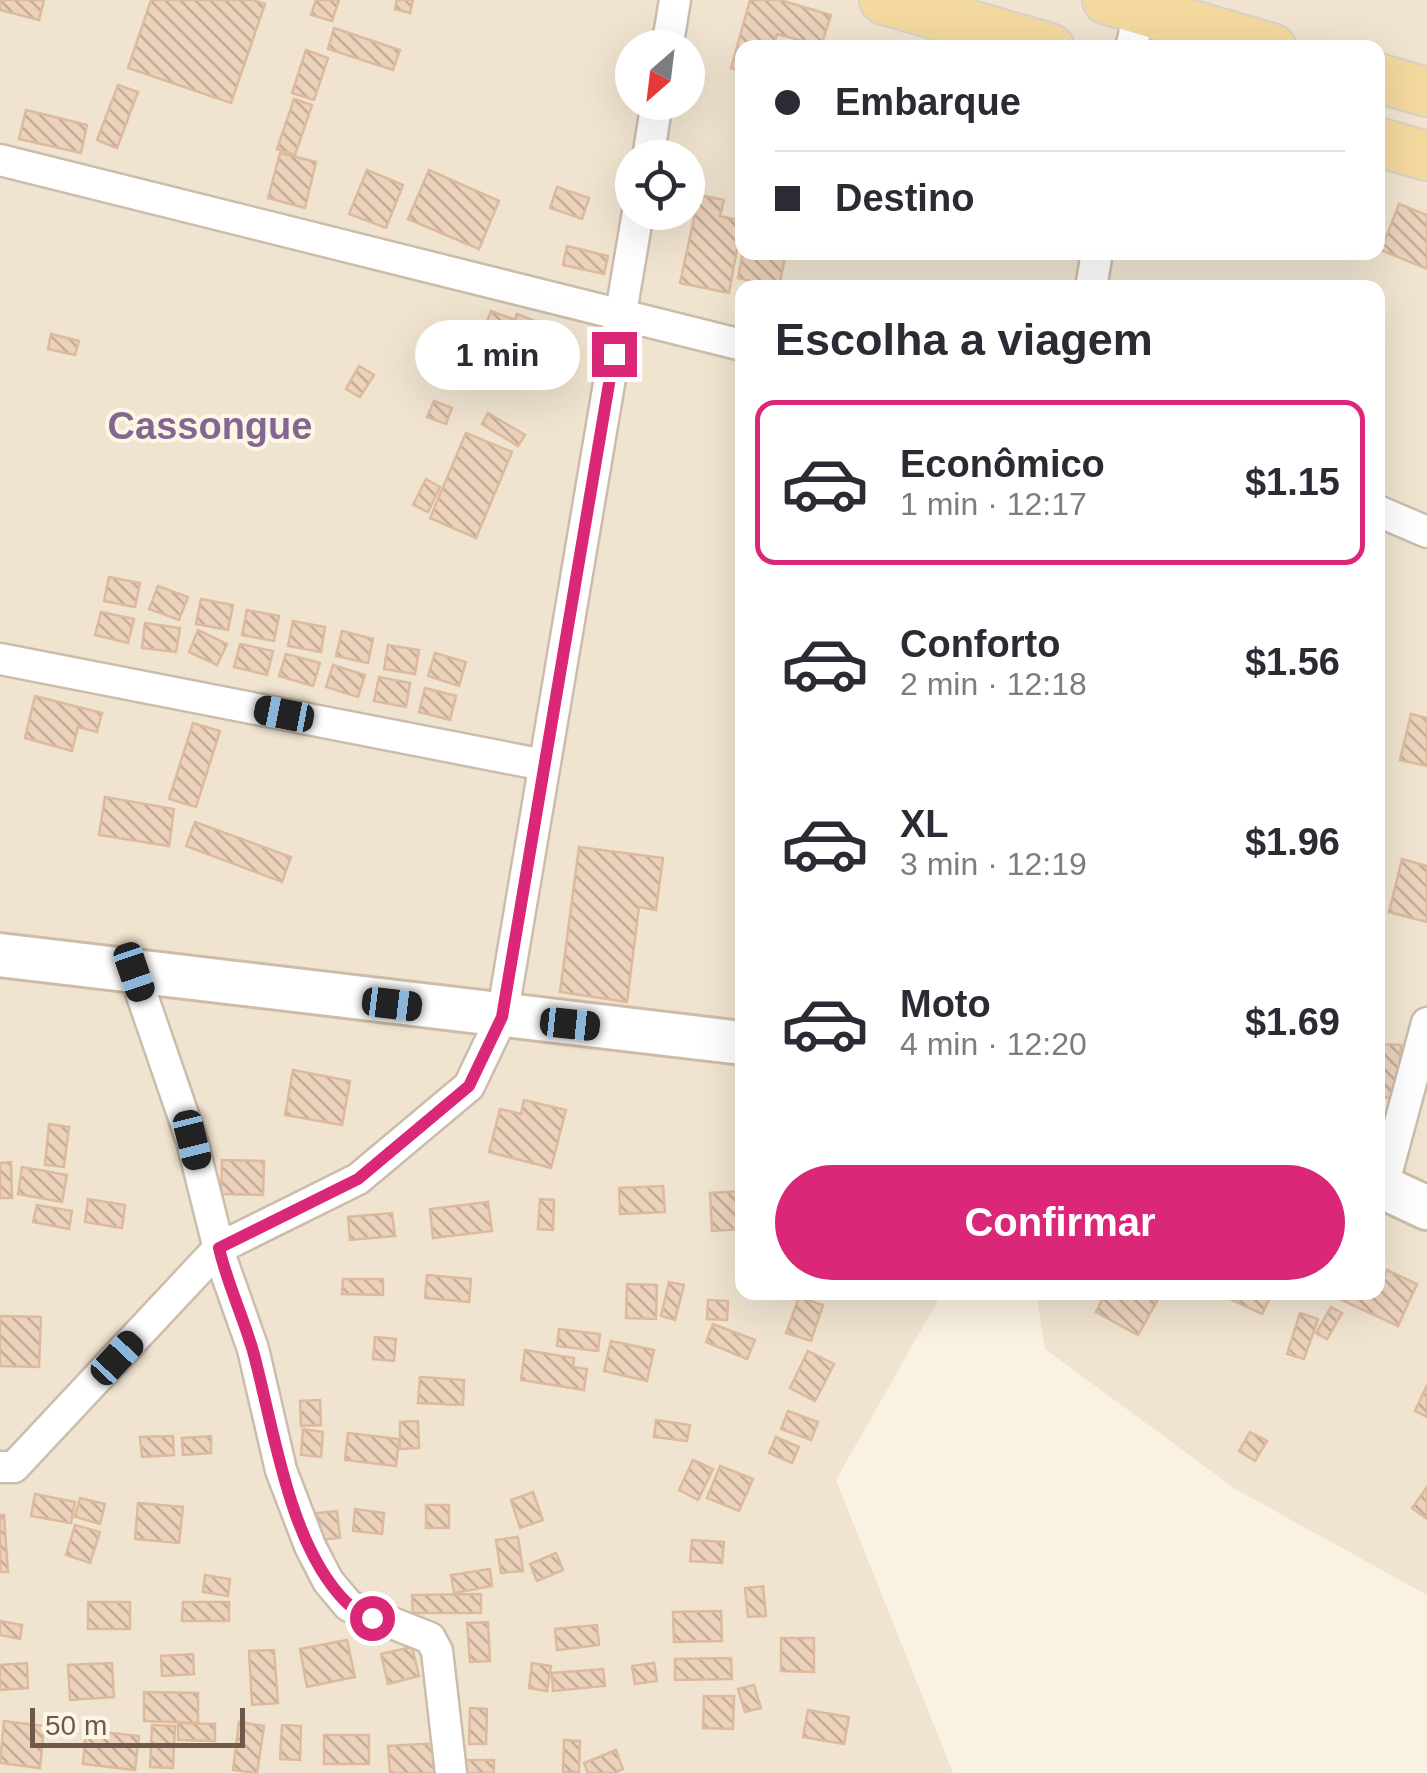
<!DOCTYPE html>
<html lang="pt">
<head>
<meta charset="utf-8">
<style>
  :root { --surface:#fff; --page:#f2f2f3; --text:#2b2b33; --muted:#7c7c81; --line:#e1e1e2; --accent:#db2777 }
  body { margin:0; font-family:Helvetica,sans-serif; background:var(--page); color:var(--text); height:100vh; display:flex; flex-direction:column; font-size:38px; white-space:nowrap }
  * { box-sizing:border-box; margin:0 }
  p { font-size:32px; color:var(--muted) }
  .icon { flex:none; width:55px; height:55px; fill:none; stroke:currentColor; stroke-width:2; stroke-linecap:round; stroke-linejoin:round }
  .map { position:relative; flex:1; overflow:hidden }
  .details { position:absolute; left:735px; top:280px; width:650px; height:1020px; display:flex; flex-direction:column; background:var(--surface); border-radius:20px; box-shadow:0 10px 40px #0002 }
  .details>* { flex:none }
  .top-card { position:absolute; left:735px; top:40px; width:650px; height:220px; border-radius:20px; box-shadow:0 10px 40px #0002; display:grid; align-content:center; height:220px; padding:0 40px; background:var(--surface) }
  .needle { width:65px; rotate:208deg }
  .tools { position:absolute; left:615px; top:30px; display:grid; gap:20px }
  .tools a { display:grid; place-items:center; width:90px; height:90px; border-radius:50%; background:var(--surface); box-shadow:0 10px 40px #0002; font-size:50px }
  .scale { position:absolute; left:30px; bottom:25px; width:215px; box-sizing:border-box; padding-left:10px; border:5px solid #6e594a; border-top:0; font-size:28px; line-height:35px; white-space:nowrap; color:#6e594a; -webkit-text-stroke:8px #fdf6e6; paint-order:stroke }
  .end { position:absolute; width:45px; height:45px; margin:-22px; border:12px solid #db2777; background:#fff; box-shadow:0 0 0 5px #fff }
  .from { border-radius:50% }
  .bubble { position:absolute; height:70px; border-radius:35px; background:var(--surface); box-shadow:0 10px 40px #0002; font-size:32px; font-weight:700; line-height:70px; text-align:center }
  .car { position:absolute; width:30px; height:60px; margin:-30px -15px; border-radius:12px; box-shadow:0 0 8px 2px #0007; background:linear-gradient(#222 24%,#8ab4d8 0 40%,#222 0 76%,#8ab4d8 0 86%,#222 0) }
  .top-card b { display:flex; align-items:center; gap:35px; height:95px; font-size:38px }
  .top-card b+b { border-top:2px solid var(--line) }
  .top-card i { width:25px; height:25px; background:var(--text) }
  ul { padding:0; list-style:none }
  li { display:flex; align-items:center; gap:30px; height:165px; margin:0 20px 15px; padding:0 20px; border:5px solid transparent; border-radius:20px }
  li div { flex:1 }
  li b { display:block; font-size:38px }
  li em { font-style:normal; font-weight:700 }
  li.active { border-color:var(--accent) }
  li>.icon { width:90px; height:90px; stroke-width:1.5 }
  h2 { padding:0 40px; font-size:45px; line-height:120px }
  .cta { display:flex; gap:20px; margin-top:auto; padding:20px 40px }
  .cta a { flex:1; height:115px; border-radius:60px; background:var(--accent); color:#fff; font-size:40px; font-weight:700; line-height:115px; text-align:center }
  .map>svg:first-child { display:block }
</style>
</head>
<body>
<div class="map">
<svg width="1427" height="1773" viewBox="0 0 1427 1773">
  <defs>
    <pattern id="building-back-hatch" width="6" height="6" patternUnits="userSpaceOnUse" patternTransform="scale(2.5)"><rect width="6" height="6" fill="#ecd2bb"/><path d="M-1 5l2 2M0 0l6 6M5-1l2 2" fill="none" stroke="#c3ad9a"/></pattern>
  </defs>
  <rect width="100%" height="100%" fill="#f9f1e1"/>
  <!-- residential -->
  <path fill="#f0e4d0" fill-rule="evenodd" d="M0,0H1427V1595L1237,1490L1045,1349L1036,1293L1378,1292V288H742V1292L942,1293L836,1480L953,1773H0ZM632,48H688V102H632ZM742,48H1378V252H742ZM632,158H688V212H632Z"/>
  <!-- building -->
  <g fill="url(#building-back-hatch)" stroke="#ddba9d" stroke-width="2.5">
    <polygon points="0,0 44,0 39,20 0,10"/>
    <polygon points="151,0 253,0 265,4 231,103 128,68"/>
    <polygon points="316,0 339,0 332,21 311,15"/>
    <polygon points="397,0 413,0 410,13 395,9"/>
    <polygon points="750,0 780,0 831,15 821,46 777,34 773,48 742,48 742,71 731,68"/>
    <polygon points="334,28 400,50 393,70 328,49"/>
    <polygon points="306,50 328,58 314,100 292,93"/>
    <polygon points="118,85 138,92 117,148 97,140"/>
    <polygon points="294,99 312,105 295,155 277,149"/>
    <polygon points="26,110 87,125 81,153 19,139"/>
    <polygon points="280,153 316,162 305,208 268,198"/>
    <polygon points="367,170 403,185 386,228 349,214"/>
    <polygon points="429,170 499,201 479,249 408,219"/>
    <polygon points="557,187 589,198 582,219 550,208"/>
    <polygon points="699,195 724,200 720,216 742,221 729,293 680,283"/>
    <polygon points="1399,204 1427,215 1427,269 1381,250"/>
    <polygon points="567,246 608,256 604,274 563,265"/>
    <polygon points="743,252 786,252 779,287 738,278"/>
    <polygon points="491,311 515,320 517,314 555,329 537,378 474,355"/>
    <polygon points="51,334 79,341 75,355 48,349"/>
    <polygon points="359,366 374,375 360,397 346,389"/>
    <polygon points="434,401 452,408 446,424 427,417"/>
    <polygon points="488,413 525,435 518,446 482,424"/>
    <polygon points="466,433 512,452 476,538 430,518"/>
    <polygon points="426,479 440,487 428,512 413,505"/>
    <polygon points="109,577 140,583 135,607 104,601"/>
    <polygon points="158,586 188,597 179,620 149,609"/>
    <polygon points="201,599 233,605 228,630 196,624"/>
    <polygon points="247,610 279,616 274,641 242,635"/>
    <polygon points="101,612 134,619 128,643 95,635"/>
    <polygon points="293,621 325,627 321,652 288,646"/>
    <polygon points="145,623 180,628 176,652 142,648"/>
    <polygon points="198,630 227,644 217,665 189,652"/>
    <polygon points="342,631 373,639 368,663 336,656"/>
    <polygon points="240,644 273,651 267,675 234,667"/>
    <polygon points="388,645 419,650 415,674 384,669"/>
    <polygon points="435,653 466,662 459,686 428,676"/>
    <polygon points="286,654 320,663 313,686 279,676"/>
    <polygon points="333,665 365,675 358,697 326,687"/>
    <polygon points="379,677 410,683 406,707 374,701"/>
    <polygon points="425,688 456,696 450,720 419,712"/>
    <polygon points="35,696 102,713 97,732 78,727 72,751 25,738"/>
    <polygon points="1411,714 1427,718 1427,766 1400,760"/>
    <polygon points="193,723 220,731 196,807 169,799"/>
    <polygon points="105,797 174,809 169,846 99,835"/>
    <polygon points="195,822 291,857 282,882 186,846"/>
    <polygon points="579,847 663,858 656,910 639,907 627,1002 560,992"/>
    <polygon points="1402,859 1427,866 1427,922 1389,912"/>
    <polygon points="1378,1044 1401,1045 1398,1098 1378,1097"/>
    <polygon points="293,1070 350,1081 342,1125 285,1115"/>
    <polygon points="524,1100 566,1110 551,1168 489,1152 500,1109 521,1114"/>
    <polygon points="49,1124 69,1127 64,1167 45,1165"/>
    <polygon points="222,1160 264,1161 263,1195 221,1194"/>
    <polygon points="11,1162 12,1198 0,1198 0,1163"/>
    <polygon points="22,1167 67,1175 62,1202 18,1194"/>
    <polygon points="663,1186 665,1212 620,1214 619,1188"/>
    <polygon points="742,1191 742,1229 712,1231 710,1193"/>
    <polygon points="88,1199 125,1205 122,1228 85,1222"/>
    <polygon points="540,1199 554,1200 553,1230 538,1229"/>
    <polygon points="488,1202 492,1231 433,1238 430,1209"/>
    <polygon points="37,1205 72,1211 69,1229 33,1222"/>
    <polygon points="392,1213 395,1236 350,1240 348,1217"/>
    <polygon points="1387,1270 1417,1284 1398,1326 1337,1298 1340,1292 1378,1292 1378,1276 1383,1279"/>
    <polygon points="427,1275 471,1279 469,1302 425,1298"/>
    <polygon points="343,1279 383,1279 383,1295 342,1294"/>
    <polygon points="669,1282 684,1285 675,1320 661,1316"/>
    <polygon points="627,1284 657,1285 656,1319 626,1318"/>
    <polygon points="1106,1292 1125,1292 1135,1298 1141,1292 1157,1301 1138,1335 1096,1312"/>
    <polygon points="1233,1292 1273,1292 1262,1314 1230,1299"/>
    <polygon points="799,1297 823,1305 811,1341 786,1333"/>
    <polygon points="708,1300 728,1301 727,1320 707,1319"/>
    <polygon points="1331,1307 1342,1313 1327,1339 1316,1333"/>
    <polygon points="1300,1313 1318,1319 1304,1359 1287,1354"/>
    <polygon points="0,1316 41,1317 39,1367 0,1366"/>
    <polygon points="713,1324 755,1340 747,1359 706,1342"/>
    <polygon points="559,1329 600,1334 598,1351 557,1346"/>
    <polygon points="375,1337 396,1339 394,1361 373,1359"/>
    <polygon points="611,1341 654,1350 647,1381 604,1371"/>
    <polygon points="525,1350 574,1358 573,1367 587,1369 584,1390 521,1380"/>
    <polygon points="808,1351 834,1364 815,1401 790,1388"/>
    <polygon points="420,1377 464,1380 463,1405 418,1403"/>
    <polygon points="1427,1385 1427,1417 1415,1411"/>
    <polygon points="320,1400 321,1425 301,1426 300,1401"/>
    <polygon points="788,1411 818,1422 811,1440 781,1429"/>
    <polygon points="656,1420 690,1425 687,1441 654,1437"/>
    <polygon points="418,1421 419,1448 400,1449 400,1422"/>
    <polygon points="303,1429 323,1432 321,1457 301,1455"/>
    <polygon points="1250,1432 1267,1441 1255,1461 1239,1451"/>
    <polygon points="348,1433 399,1439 396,1466 345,1460"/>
    <polygon points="173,1436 174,1455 142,1457 140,1437"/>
    <polygon points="211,1436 211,1453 183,1455 182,1438"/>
    <polygon points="776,1437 799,1447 792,1463 769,1453"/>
    <polygon points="693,1460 713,1469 698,1500 679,1490"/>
    <polygon points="720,1466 753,1479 739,1511 707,1498"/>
    <polygon points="1427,1487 1427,1519 1412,1508"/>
    <polygon points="533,1492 543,1520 520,1528 511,1500"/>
    <polygon points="35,1494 75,1502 71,1523 31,1516"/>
    <polygon points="80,1498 105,1504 100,1524 75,1517"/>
    <polygon points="138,1503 183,1507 179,1543 135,1539"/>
    <rect x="426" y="1505" width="23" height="23"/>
    <polygon points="355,1509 384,1513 382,1534 353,1531"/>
    <polygon points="337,1511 340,1538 319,1540 316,1513"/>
    <polygon points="0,1515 4,1515 8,1572 0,1572"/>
    <polygon points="75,1525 100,1532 90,1563 66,1555"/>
    <polygon points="518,1537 523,1571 501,1573 496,1540"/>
    <polygon points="692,1540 724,1542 722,1563 690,1561"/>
    <polygon points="556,1553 563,1570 537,1581 530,1564"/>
    <polygon points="490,1569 492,1586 454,1593 451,1575"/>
    <polygon points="205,1575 230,1579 228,1596 203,1592"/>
    <polygon points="763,1586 766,1616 748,1617 745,1588"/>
    <polygon points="481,1594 481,1613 413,1613 412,1595"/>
    <rect x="88" y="1602" width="42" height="27"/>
    <polygon points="183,1602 229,1602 229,1621 182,1621"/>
    <polygon points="721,1611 722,1641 674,1642 673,1612"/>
    <polygon points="0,1621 22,1625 20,1639 0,1635"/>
    <polygon points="488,1622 490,1661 470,1662 467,1623"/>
    <polygon points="597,1625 599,1645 557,1650 555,1629"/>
    <polygon points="781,1638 814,1638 814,1672 781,1671"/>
    <polygon points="347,1640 355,1677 307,1687 300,1649"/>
    <polygon points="412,1647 419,1676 388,1684 381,1654"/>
    <polygon points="274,1650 278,1703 252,1705 249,1651"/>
    <polygon points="193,1654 194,1674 162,1676 161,1656"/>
    <polygon points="731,1658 732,1679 675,1680 675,1659"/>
    <polygon points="27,1663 28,1688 0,1690 0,1665"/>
    <polygon points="112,1663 114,1697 70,1700 68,1665"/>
    <polygon points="532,1663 551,1666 547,1691 529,1688"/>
    <polygon points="654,1663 657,1681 635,1684 632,1666"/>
    <polygon points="603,1669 605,1686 553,1691 552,1673"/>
    <polygon points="754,1685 761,1708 745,1712 738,1689"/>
    <polygon points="144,1692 198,1693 198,1723 144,1721"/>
    <polygon points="704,1696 734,1696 733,1729 703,1728"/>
    <polygon points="470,1708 487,1709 486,1744 469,1744"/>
    <polygon points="808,1710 849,1717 844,1744 803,1737"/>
    <polygon points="4,1721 44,1726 40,1768 0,1763"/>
    <polygon points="239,1722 264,1726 257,1773 233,1770"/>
    <polygon points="178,1723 215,1724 215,1741 178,1740"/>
    <polygon points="152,1725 175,1726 173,1768 150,1767"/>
    <polygon points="282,1725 301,1726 300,1760 280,1759"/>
    <polygon points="86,1730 139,1736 135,1770 83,1764"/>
    <rect x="324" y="1735" width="45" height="29"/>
    <polygon points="564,1740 580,1741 579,1772 563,1772"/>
    <polygon points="440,1743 442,1773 390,1773 388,1746"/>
    <polygon points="616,1750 623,1769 614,1773 588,1773 584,1763"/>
    <rect x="465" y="1760" width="29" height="13"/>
  </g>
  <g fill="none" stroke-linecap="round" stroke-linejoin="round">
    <!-- minor casing -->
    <g stroke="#cbbcac" stroke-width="35">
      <g id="minor">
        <polyline points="667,48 675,0"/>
        <polyline points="1131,48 1140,10"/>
        <polyline points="648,158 657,102"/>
        <polyline points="0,160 742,345"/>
        <polyline points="1091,288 1097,252"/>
        <polyline points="1378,511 1427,532"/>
        <polyline points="0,659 544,765"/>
        <polyline points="134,972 192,1141 222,1261 253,1349 281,1470 310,1546 328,1581 349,1606 430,1638 437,1651 451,1773"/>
        <polyline points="1383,1186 1427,1023"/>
        <polyline points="0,1467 14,1467 219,1248 358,1179 469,1086 502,1017 638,212"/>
      </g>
    </g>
    <!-- secondary casing -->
    <g stroke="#cebca9" stroke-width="48">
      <g id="secondary">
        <polyline points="0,955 742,1043"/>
        <polyline points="1378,1185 1427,1208"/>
      </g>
    </g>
    <!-- primary casing -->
    <g stroke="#d6d1cc" stroke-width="52">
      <g id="primary">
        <polyline points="884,0 1050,48"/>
        <polyline points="1107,0 1272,48"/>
        <polyline points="1378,78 1427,92"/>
        <polyline points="1378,142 1427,156"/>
      </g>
    </g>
    <!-- minor -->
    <use href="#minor" stroke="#fff" stroke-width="30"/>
    <!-- secondary -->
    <use href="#secondary" stroke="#fff" stroke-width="42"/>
    <!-- primary -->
    <use href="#primary" stroke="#f3d99e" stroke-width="48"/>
  </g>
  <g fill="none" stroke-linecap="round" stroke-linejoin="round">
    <!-- route -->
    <path stroke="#db2777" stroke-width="12" d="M372,1618C363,1613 353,1609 346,1602C288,1544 274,1427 253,1351C243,1316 227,1283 219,1248L358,1179L469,1086L502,1017L614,354"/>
  </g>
  <g text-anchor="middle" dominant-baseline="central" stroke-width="8" stroke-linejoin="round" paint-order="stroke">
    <!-- district labels -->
    <g font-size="38" font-weight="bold" fill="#856691" stroke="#fdf6e6">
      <text x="210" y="426">Cassongue</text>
    </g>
  </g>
</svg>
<div class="tools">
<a><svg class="needle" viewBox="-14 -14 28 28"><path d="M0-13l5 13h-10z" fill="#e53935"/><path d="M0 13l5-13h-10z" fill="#7c7c81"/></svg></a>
<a><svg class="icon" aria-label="locate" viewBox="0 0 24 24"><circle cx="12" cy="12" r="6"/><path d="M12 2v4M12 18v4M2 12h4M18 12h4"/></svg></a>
</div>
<div class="scale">50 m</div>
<i class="end from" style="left:372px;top:1618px"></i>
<i class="end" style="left:614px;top:354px"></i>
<div class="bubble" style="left:415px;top:320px;width:165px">1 min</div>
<i class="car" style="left:284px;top:714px;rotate:281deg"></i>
<i class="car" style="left:134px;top:972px;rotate:161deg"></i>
<i class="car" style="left:392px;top:1004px;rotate:97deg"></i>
<i class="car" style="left:570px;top:1024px;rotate:96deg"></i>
<i class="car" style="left:192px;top:1140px;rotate:166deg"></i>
<i class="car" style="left:117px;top:1358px;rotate:43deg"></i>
<div class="top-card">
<b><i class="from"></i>Embarque</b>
<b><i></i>Destino</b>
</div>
<section class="details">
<h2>Escolha a viagem</h2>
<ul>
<li class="active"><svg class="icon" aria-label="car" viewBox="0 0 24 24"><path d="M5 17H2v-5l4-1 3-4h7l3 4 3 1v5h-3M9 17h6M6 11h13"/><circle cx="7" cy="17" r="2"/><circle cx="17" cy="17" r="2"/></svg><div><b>Econômico</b><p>1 min · 12:17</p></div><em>$1.15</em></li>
<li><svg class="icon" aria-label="car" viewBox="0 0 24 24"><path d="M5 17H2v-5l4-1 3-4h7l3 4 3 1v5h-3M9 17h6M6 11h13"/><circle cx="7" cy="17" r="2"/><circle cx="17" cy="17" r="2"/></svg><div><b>Conforto</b><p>2 min · 12:18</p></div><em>$1.56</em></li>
<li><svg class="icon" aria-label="car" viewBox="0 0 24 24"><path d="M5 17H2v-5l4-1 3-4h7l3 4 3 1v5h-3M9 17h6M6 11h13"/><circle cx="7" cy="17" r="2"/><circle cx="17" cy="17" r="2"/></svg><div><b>XL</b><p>3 min · 12:19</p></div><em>$1.96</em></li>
<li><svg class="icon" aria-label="car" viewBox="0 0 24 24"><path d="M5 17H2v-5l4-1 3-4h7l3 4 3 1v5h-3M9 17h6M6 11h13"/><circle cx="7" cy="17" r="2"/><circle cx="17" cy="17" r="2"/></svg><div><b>Moto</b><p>4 min · 12:20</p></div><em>$1.69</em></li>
</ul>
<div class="cta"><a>Confirmar</a></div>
</section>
</div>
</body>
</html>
